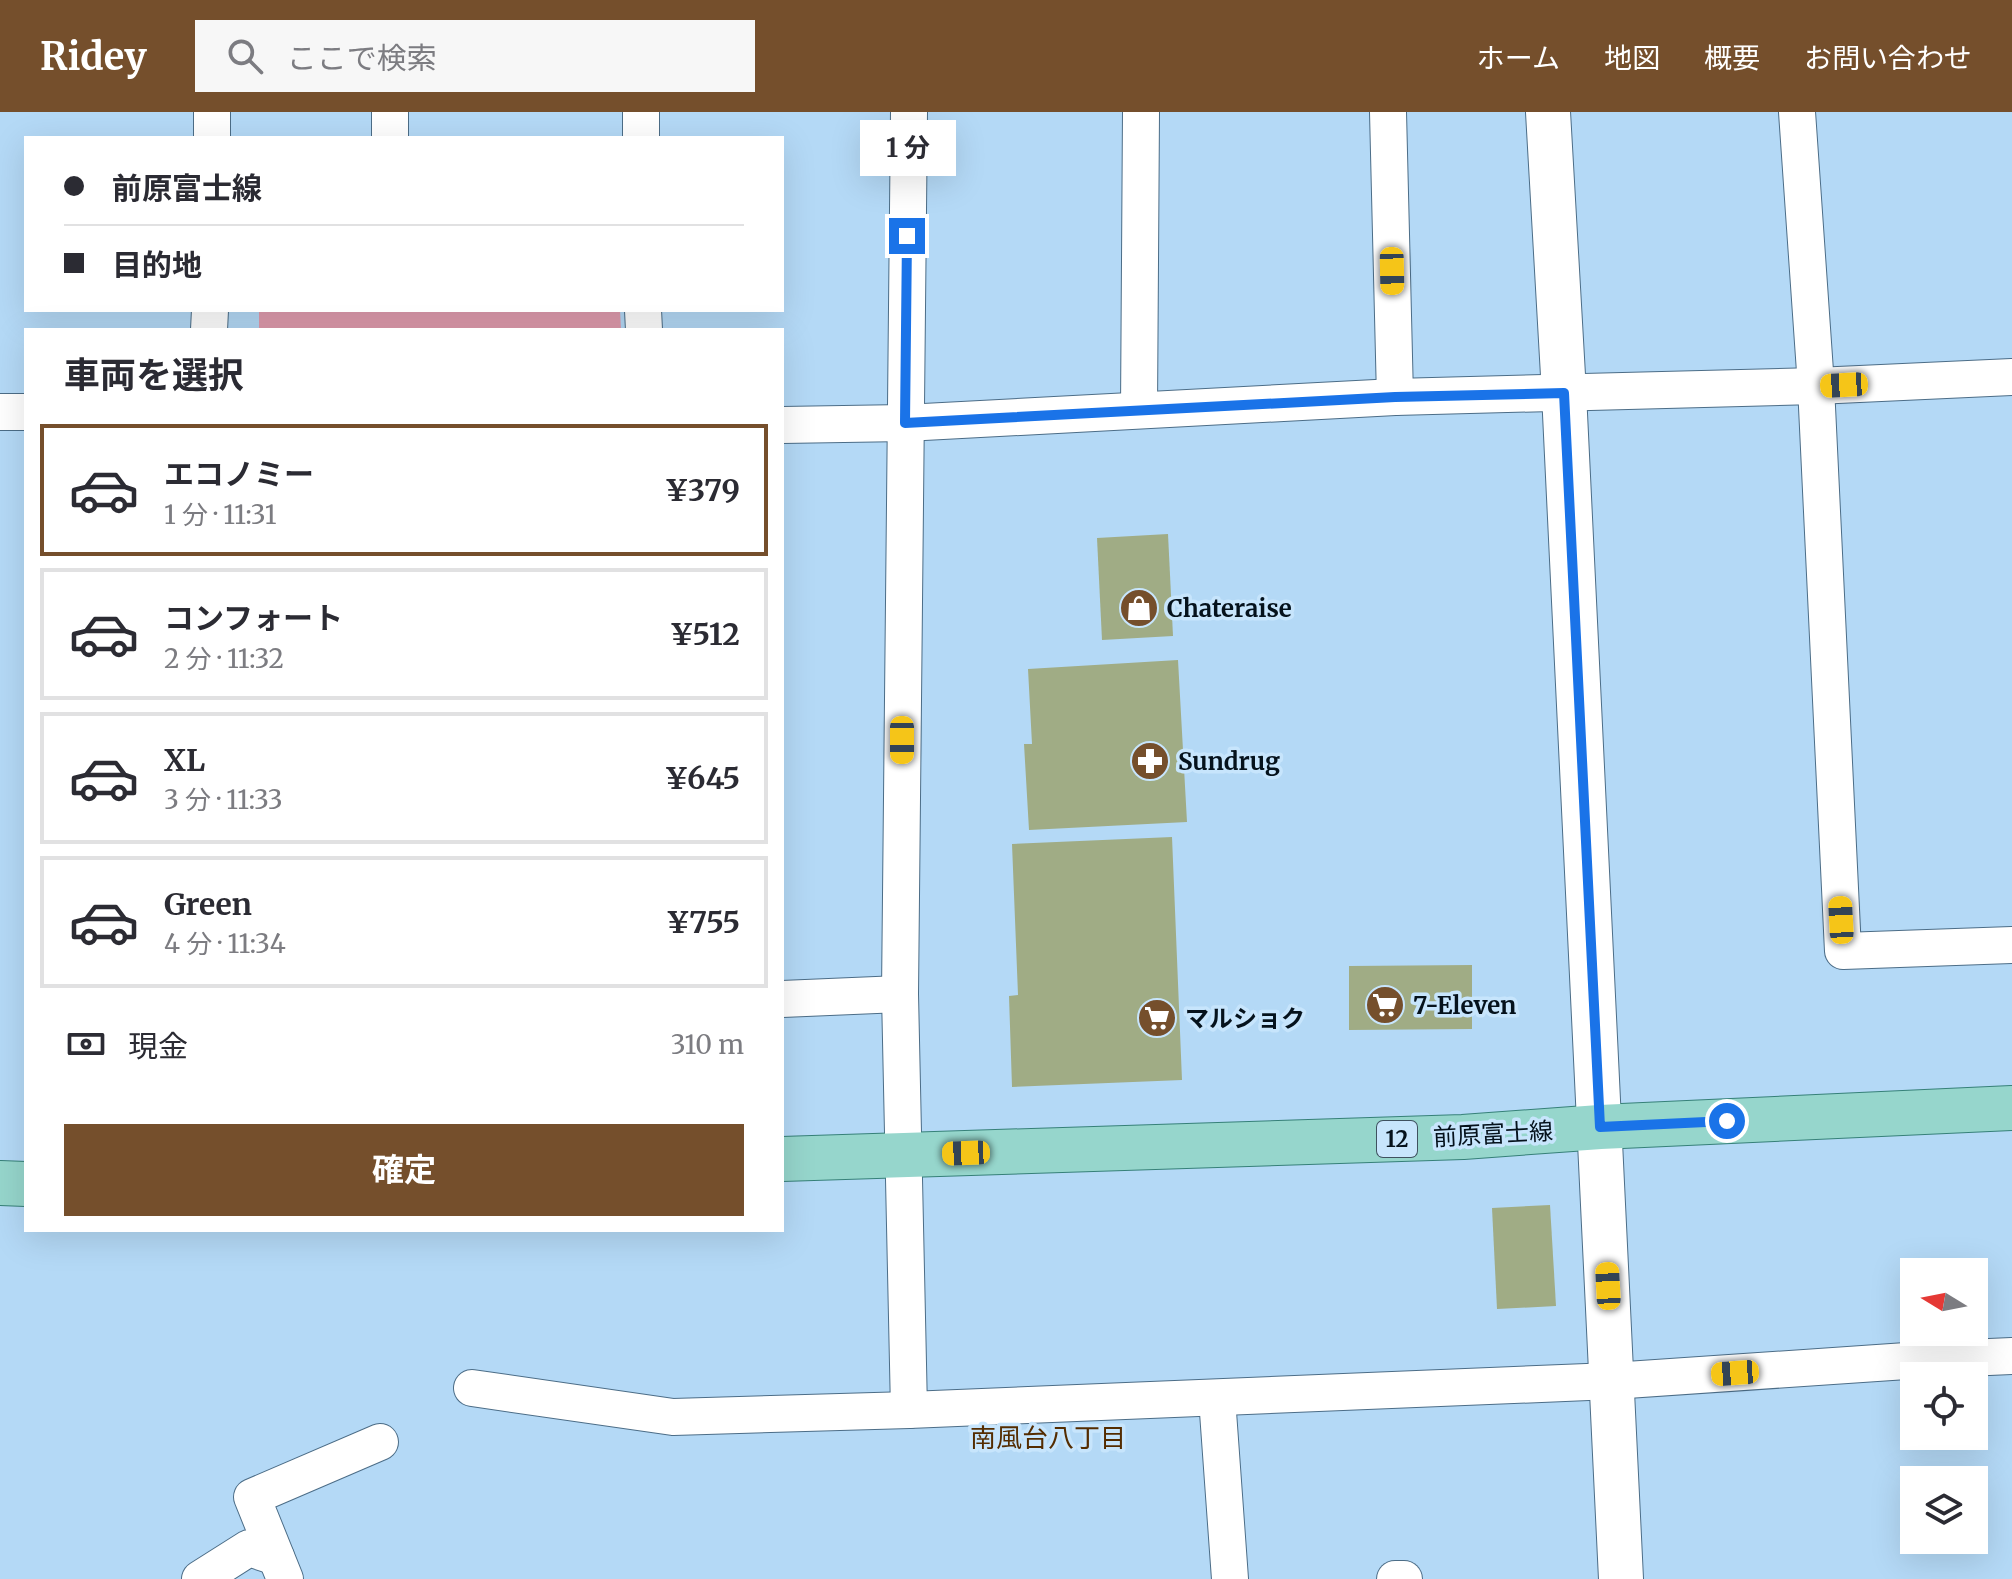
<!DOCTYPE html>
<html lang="ja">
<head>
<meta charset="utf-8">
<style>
  :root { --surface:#fff; --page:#f7f7f7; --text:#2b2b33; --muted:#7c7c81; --line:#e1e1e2; --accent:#754f2c }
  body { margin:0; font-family:Merriweather,"Noto Sans JP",serif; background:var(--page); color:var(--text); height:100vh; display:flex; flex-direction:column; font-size:30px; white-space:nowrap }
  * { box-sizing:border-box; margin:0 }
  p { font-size:26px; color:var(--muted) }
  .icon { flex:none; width:44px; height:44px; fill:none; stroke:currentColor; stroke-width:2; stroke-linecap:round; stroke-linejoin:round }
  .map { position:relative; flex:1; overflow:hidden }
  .drawer { position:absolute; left:24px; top:216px; width:760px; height:904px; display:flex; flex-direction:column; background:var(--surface); border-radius:0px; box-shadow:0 8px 32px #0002 }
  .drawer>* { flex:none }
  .guide { position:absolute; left:24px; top:24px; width:760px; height:176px; border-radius:0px; box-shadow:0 8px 32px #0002; display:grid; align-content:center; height:176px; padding:0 40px; background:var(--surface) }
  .needle { width:52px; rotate:280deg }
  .fabs { position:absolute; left:1900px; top:1146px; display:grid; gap:16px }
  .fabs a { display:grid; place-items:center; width:88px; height:88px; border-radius:0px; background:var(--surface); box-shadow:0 8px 32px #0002; font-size:40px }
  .end { position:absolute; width:36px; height:36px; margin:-18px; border:10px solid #1a73e8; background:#fff; box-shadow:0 0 0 4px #fff }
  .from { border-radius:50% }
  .bubble { position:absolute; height:56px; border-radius:0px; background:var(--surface); box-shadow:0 8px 32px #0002; font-size:26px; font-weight:700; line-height:56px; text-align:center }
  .car { position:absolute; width:24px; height:48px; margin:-24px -12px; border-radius:10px; box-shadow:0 0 6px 2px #0007; background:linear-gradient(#f5c518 24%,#345 0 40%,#f5c518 0 76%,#345 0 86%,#f5c518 0) }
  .guide b { display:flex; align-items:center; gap:28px; height:76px; font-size:30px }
  .guide b+b { border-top:2px solid var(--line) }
  .guide i { width:20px; height:20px; background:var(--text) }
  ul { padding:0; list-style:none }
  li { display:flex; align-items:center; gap:24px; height:132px; margin:0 16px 12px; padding:0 24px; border:4px solid var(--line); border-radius:0px }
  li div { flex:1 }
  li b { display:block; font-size:30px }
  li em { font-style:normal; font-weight:700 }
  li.current { border-color:var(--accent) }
  li>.icon { width:72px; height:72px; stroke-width:1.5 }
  h2 { padding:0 40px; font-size:36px; line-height:96px }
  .pay { display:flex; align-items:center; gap:20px; height:88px; padding:0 40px; font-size:30px }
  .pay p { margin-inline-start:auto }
  .button { display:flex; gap:16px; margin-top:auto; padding:16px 40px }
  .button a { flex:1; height:92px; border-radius:0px; background:var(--accent); color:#fff; font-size:32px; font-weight:700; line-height:92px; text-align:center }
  header { display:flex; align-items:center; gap:48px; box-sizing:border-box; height:112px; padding:0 40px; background:var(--accent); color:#fff }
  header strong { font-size:38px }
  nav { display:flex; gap:44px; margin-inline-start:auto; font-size:28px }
  .search { width:560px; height:72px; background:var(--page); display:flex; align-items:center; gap:20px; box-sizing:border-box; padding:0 28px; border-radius:0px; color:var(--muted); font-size:30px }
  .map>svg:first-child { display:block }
</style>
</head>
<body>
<header>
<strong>Ridey</strong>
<div class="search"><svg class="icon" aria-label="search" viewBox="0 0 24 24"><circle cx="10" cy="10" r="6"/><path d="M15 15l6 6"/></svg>ここで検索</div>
<nav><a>ホーム</a><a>地図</a><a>概要</a><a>お問い合わせ</a></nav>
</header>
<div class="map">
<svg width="2012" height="1467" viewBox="0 0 2012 1467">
  <rect width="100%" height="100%" fill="#b4d9f6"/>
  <!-- green -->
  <polygon fill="#df9bad" points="259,198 620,198 621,218 259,218"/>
  <!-- building -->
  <g fill="#a0ac85">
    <polygon points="1168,422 1173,524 1102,528 1097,426"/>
    <polygon points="1178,548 1187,710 1029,718 1024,632 1032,632 1028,557"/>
    <polygon points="1172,725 1182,968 1012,975 1009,884 1018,883 1012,732"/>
    <polygon points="1472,853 1472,917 1349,918 1349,854"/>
    <polygon points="1550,1093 1556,1194 1497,1197 1492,1096"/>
  </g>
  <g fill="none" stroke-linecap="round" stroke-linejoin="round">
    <!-- minor casing -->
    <g stroke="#4c6d87" stroke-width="38">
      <g id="minor">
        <polyline points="641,0 641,26"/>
        <polyline points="909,0 900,882 909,1298"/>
        <polyline points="1388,0 1395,285"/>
        <polyline points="1797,0 1816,274 1843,839 2012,833"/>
        <polyline points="212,26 212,0"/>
        <polyline points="390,26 390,0"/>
        <polyline points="643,198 644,218"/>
        <polyline points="209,218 210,198"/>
        <polyline points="1139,298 1141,0"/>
        <polyline points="0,300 26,300"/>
        <polyline points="782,313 905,311 1395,285 1816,274 2012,265"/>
        <polyline points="782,887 900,882"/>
        <polyline points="472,1276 673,1305 909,1298 1612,1269 1921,1248 2012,1244"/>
        <polyline points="1217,1286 1230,1467"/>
        <polyline points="200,1467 249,1436 276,1445"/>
        <polyline points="285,1467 252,1385 380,1330"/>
        <polyline points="1395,1467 1404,1467"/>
      </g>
    </g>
    <!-- tertiary casing -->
    <g stroke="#4c6d87" stroke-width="46">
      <polyline id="tertiary" points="1548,0 1564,281 1621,1467"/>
    </g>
    <!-- primary casing -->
    <g stroke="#368078" stroke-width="46">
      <g id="primary">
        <polyline points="782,1047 1463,1025 1600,1015 2012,996"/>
        <polyline points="0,1071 26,1072"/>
      </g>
    </g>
    <!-- minor -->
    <use href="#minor" stroke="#fff" stroke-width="36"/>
    <!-- tertiary -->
    <use href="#tertiary" stroke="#fff" stroke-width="44"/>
    <!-- primary -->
    <use href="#primary" stroke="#96d6cc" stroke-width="44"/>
  </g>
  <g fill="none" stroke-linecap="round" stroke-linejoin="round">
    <!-- route -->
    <polyline stroke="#1a73e8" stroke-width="10" points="907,124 905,311 1395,285 1564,281 1600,1015 1727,1009"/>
  </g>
  <!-- icons -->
  <defs>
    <g id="shop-disc" transform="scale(2)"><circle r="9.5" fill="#754f2c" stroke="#c7e5fc"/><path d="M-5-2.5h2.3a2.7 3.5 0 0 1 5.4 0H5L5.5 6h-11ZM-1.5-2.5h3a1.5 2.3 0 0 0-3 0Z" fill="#fff"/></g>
    <g id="pharmacy-disc" transform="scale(2)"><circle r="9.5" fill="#754f2c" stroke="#c7e5fc"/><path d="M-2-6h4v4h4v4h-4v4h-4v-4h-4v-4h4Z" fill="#fff"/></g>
    <g id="supermarket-disc" transform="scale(2)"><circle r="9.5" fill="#754f2c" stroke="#c7e5fc"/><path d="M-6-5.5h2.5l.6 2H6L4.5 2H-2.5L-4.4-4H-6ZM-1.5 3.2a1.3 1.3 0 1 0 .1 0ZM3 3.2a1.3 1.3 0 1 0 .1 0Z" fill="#fff"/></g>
  </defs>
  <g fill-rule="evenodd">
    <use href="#shop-disc" x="1139" y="496"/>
    <use href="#pharmacy-disc" x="1150" y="649"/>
    <use href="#supermarket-disc" x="1385" y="893"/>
    <use href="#supermarket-disc" x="1157" y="906"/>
  </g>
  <g text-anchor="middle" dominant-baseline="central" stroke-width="7" stroke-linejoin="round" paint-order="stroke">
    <!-- shield labels -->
    <rect fill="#c7e5fc" stroke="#3f515f" stroke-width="2" x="1377" y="1009" width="40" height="36" rx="6"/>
    <g font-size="22" font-weight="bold" fill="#05121c">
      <text x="1397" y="1027">12</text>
    </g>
    <!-- poi labels -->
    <g font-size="24" font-weight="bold" fill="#05121c" stroke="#c7e5fc" text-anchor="start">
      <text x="1167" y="496">Chateraise</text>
      <text x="1178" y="649">Sundrug</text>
      <text x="1413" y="893">7-Eleven</text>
      <text x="1185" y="906">マルショク</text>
    </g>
    <!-- street labels -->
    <g font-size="24" fill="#05121c" stroke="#c7e5fc">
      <text transform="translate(1493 1022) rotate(-3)">前原富士線</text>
    </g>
    <!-- neighbourhood labels -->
    <g font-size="26" fill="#542c00" stroke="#c7e5fc">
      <text x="1048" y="1325">南風台八丁目</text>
    </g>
  </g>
</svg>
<div class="fabs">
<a><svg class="needle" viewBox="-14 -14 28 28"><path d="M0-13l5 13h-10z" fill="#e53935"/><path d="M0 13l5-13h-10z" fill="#7c7c81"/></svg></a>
<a><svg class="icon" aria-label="locate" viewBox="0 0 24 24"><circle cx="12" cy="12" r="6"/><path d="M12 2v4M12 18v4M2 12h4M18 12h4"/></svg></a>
<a><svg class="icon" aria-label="layers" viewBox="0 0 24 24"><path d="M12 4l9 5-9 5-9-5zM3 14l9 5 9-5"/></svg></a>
</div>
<i class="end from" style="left:1727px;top:1009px"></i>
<i class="end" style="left:907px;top:124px"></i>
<div class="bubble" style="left:860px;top:8px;width:96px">1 分</div>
<i class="car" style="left:1392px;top:159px;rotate:179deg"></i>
<i class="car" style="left:1844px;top:273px;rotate:267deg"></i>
<i class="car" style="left:902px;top:628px;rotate:180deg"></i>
<i class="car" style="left:1841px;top:808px;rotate:357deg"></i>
<i class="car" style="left:966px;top:1041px;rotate:268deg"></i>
<i class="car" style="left:1608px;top:1174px;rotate:357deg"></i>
<i class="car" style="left:1735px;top:1261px;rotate:266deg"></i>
<div class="guide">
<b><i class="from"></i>前原富士線</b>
<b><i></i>目的地</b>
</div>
<section class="drawer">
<h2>車両を選択</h2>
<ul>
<li class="current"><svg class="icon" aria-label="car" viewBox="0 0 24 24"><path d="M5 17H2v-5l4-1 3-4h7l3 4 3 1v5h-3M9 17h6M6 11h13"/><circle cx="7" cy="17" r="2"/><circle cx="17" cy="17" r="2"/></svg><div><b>エコノミー</b><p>1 分 · 11:31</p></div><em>¥379</em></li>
<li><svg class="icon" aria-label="car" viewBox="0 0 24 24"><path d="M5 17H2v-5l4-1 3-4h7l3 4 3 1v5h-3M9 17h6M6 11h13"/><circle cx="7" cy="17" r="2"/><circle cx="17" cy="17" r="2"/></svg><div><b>コンフォート</b><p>2 分 · 11:32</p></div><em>¥512</em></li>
<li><svg class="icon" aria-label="car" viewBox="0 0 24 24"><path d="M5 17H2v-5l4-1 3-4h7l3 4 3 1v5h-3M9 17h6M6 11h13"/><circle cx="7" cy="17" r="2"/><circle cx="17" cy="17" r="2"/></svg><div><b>XL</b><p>3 分 · 11:33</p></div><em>¥645</em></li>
<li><svg class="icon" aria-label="car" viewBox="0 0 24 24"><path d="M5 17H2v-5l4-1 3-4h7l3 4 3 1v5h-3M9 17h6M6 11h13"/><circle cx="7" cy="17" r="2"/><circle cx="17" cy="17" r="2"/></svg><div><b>Green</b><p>4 分 · 11:34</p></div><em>¥755</em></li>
</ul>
<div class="pay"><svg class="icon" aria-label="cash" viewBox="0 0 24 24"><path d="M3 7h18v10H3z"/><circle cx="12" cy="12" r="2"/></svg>現金<p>310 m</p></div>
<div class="button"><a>確定</a></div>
</section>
</div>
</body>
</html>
